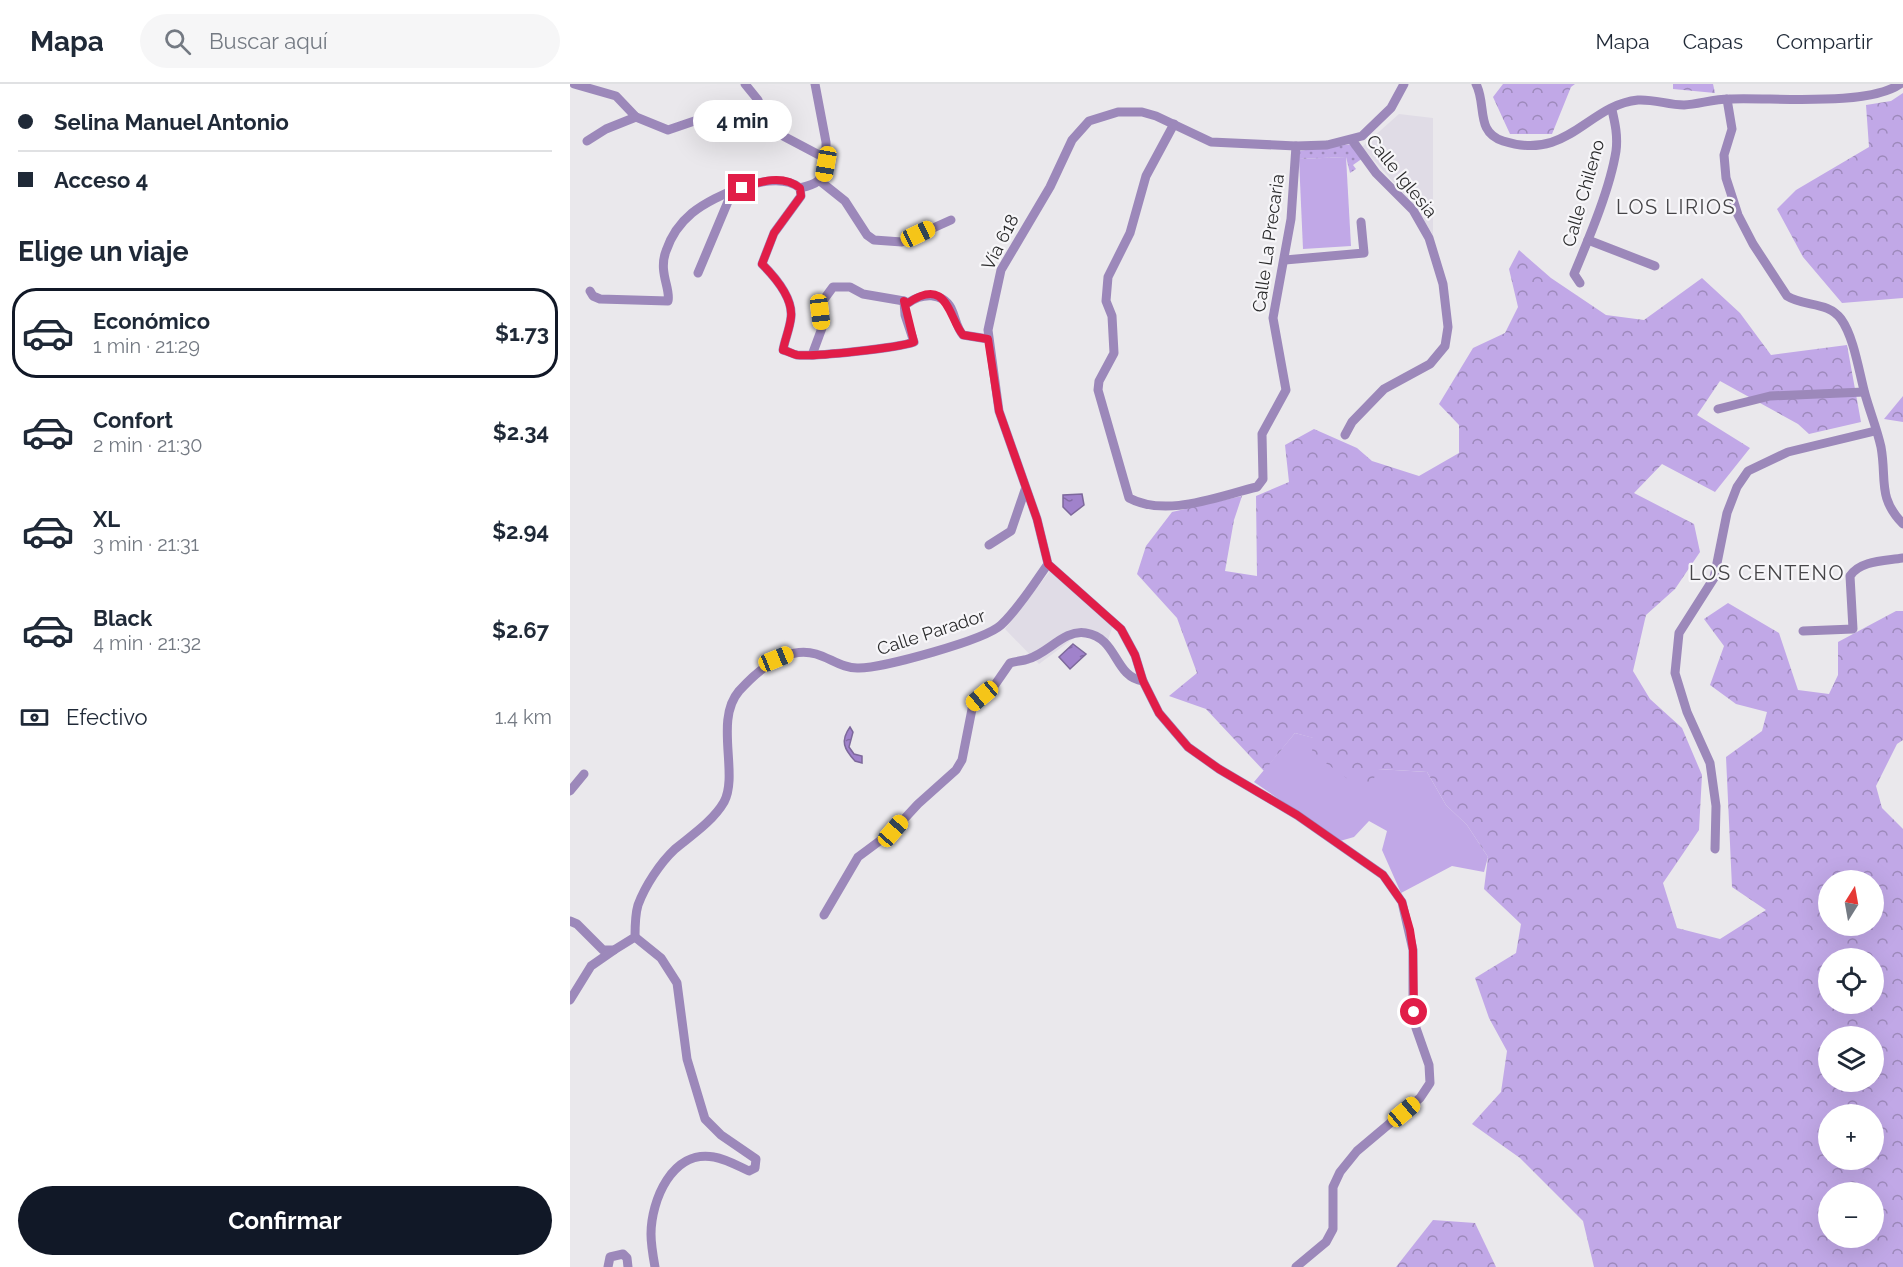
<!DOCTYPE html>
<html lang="es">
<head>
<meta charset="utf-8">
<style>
  :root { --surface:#fff; --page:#f6f6f7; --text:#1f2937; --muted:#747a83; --line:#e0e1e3; --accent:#111827 }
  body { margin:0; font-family:Raleway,sans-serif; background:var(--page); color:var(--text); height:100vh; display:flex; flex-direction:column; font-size:22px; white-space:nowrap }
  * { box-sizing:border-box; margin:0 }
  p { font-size:20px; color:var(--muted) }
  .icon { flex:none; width:33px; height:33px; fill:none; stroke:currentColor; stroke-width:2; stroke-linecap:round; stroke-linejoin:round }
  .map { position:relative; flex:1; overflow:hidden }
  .details { display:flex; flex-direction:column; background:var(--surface); width:570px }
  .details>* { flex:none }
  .top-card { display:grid; align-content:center; height:132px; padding:0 18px; background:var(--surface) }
  .needle { width:39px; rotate:11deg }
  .fabs { position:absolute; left:1248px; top:786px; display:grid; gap:12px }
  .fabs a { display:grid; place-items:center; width:66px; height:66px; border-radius:50%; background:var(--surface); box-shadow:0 6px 24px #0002; font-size:30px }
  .end { position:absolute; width:27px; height:27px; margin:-14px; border:8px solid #e11d48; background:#fff; box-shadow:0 0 0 3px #fff }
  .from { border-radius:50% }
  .bubble { position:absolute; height:42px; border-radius:21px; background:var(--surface); box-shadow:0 6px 24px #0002; font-size:20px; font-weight:700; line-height:42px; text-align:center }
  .car { position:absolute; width:18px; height:36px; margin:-18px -9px; border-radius:8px; box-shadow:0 0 4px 2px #0007; background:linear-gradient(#f5c518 24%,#345 0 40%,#f5c518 0 76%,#345 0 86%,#f5c518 0) }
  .top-card b { display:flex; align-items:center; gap:21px; height:57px; font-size:22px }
  .top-card b+b { border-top:2px solid var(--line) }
  .top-card i { width:15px; height:15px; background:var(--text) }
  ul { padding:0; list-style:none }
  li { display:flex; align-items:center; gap:18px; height:90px; margin:0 12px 9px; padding:0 6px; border:3px solid transparent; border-radius:24px }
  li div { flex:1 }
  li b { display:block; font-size:22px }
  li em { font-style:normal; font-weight:700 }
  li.selected { border-color:var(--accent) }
  li>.icon { width:54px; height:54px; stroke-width:1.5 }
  h2 { padding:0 18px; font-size:27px; line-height:72px }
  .pay { display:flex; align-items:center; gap:15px; height:66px; padding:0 18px; font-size:22px }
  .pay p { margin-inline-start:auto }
  .cta { display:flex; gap:12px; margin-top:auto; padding:12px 18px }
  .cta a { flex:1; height:69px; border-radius:36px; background:var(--accent); color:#fff; font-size:24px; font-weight:700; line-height:69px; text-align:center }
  header { display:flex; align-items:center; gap:36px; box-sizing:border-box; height:84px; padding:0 30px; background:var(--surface); border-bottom:2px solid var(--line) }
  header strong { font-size:28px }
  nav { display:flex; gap:33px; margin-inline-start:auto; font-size:21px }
  .search { width:420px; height:54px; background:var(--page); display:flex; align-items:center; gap:15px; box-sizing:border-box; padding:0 21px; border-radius:33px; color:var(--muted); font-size:22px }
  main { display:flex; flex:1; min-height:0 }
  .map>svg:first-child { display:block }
</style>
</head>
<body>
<header>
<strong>Mapa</strong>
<div class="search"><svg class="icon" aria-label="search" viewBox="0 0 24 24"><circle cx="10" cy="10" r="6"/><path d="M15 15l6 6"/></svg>Buscar aquí</div>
<nav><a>Mapa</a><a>Capas</a><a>Compartir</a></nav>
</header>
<main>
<section class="details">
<div class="top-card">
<b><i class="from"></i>Selina Manuel Antonio</b>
<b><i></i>Acceso 4</b>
</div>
<h2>Elige un viaje</h2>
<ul>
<li class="selected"><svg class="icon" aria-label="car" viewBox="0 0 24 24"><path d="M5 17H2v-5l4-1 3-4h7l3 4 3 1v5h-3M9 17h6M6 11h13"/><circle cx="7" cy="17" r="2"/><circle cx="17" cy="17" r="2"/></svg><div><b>Económico</b><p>1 min · 21:29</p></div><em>$1.73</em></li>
<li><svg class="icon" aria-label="car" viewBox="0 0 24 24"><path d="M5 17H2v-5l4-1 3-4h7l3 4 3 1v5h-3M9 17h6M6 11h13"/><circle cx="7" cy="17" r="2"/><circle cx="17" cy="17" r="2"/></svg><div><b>Confort</b><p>2 min · 21:30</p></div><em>$2.34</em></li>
<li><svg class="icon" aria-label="car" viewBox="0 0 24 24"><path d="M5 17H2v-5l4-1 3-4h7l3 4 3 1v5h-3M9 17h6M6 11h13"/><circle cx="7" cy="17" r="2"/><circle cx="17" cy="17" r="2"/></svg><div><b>XL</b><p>3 min · 21:31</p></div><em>$2.94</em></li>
<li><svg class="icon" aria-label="car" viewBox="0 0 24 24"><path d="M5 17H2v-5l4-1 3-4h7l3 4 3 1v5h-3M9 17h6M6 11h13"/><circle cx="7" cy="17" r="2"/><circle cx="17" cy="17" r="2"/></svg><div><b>Black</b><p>4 min · 21:32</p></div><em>$2.67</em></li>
</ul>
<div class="pay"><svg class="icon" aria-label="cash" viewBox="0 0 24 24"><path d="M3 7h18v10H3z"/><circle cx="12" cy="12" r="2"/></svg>Efectivo<p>1.4 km</p></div>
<div class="cta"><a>Confirmar</a></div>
</section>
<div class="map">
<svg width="1333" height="1183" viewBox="0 0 1333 1183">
  <defs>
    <pattern id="forest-crowns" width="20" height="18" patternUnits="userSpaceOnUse" patternTransform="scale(1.5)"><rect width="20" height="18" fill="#c1a8e7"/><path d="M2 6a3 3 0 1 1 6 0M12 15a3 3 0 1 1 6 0" fill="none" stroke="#9d89bb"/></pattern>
    <pattern id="garden-dots" width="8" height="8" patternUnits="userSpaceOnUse" patternTransform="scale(1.5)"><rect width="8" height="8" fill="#c1a8e7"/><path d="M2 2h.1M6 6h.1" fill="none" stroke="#9d89bb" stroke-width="1.8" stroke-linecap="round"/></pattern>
    <pattern id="water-ripples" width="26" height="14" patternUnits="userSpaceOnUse" patternTransform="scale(1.5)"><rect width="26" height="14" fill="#a082cb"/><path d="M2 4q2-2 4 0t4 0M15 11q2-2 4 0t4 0" fill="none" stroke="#836ba5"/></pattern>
  </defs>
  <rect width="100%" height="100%" fill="#eae8ec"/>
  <!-- built -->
  <g fill="#e0dce6">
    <polygon points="829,30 863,34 863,151 845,122 792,63"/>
    <polygon points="480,487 543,541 537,559 508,551 469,580 435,545"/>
  </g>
  <!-- green -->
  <g fill="#c1a8e7">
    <polygon points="776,73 781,162 733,165 729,75"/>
    <polygon points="725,649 744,654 808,685 857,688 876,721 897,741 918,773 914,788 882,782 831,809 812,766 817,747 799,737 784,753 770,757 684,698"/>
  </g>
  <!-- forest -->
  <g fill="url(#forest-crowns)" fill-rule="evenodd">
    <polygon points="933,0 1005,0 1001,3 982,50 940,50 923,13"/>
    <polygon points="1103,0 1143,0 1145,9 1103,5"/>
    <polygon points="1333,9 1333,214 1272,219 1233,173 1207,125 1226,106 1299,63 1296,21 1321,17"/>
    <path d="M949,166L981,194L1036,231L1074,236L1132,194L1170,229L1201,271L1277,261L1291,338L1239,350L1228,340L1150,297L1127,331L1180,364L1145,408L1092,380L1064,409L1124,440L1130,468L1105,505L1076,531L1063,587L1080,615L1112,644L1132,691L1129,746L1093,799L1107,844L1150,855L1196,826L1162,803L1156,673L1192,647L1197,628L1166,620L1140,601L1154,562L1134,535L1158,519L1209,549L1228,606L1259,610L1268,591V558L1326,527H1333V656L1327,660L1306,702L1312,724L1333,745V1183H1024L1013,1137L950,1074L902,1040L931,1008L937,967L919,934L905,894L946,869L951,840L914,805L918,773L897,741L876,721L857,688L808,685L801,701L782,698L742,669L743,654L725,649L694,687L636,625L599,612L627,589L607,534L567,490L576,462L602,428L672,412L664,436L655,487L687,492L686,412L719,398L715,361L744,345L787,364L802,377L849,392L889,369V341L869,320L903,264L935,249L948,223L939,185ZM1258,796H1304V842H1258ZM1258,874H1304V920H1258ZM1258,952H1304V998H1258ZM1258,1030H1304V1076H1258ZM1258,1108H1304V1154H1258Z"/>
    <polygon points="1333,312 1333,338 1314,335"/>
    <polygon points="863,1136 905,1139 926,1183 826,1183"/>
  </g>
  <!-- garden -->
  <polygon fill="url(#garden-dots)" points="782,60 793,74 783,81 786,85 780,89 776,73 729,75 728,67"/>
  <!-- water -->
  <g fill="url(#water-ripples)" stroke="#7d689b" stroke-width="1.5">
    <polygon points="512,410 514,421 501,431 493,423 493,411"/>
    <polygon points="503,560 516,570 500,585 489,573"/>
    <path d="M280,643L283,648L279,663L284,670L292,672V679L285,677C274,665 270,657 280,643Z"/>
  </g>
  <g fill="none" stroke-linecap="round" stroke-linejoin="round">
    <!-- minor -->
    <g stroke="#9c88ba" stroke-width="9">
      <polyline points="4,0 46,12 66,33"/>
      <polyline points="175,0 188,16 198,44"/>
      <polyline points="245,0 256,58 256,79"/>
      <path d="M906,0C917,21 905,48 933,57C999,78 1017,21 1068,16C1084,15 1098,21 1114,21C1129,20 1144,15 1159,15C1201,13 1297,23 1330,0"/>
      <path d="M1157,15L1162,45L1154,71L1156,94L1168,131L1183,160L1217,212C1234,223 1258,217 1271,235C1284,253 1289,288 1295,310C1300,328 1307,345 1311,363C1317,396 1307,413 1333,440"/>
      <path d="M604,40L576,92L560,149L538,193L536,217L542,232L544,269L529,297L528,306L559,414C597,434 648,412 687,403L693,395L692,350L716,306L703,234L721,135L726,62"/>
      <path d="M17,57L36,45L66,33L98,46L142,31L198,44L251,72L256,79C253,97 247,100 230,104"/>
      <polyline points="250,97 275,117 297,151 304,156 332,158 381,136"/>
      <path d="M230,104L231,112L204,149L192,180C205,193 223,214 221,233C220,244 215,255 213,266C218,267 222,270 227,271C243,273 328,264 344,258L335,231L334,217L338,219C352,209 372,208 381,224C386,234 386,243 393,251L418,255"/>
      <polyline points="1018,156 1085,182"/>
      <polyline points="715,176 794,169 791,138"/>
      <polyline points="128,189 162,108"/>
      <path d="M1010,199L1004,190C1019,154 1040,105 1046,67C1048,52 1045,39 1042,26"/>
      <path d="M20,207L23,212L30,215L98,217C101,205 88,188 96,167C101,152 110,139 122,129C144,111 205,84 230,104"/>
      <polyline points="242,271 252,244 252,218 263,203 280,203 293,210 334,217"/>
      <polyline points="1148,325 1200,312 1294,308"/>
      <polyline points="775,351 782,338 814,305 860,280 875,262 878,243 873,200 859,154 843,126 806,89 782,56"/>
      <polyline points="419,461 441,447 455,406"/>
      <path d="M1233,547L1283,545L1280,492C1290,476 1316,477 1333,474"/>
      <polyline points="0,707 14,690"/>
      <polyline points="1145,765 1146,722 1140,679 1117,628 1105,589 1109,549 1144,494 1157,429 1167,403 1178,387 1218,368 1305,347"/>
      <path d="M254,831L288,773L323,747L348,720L386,686L392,676L403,620L422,605L440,579C446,577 453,577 458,575C479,569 494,545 516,549C548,554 544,593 573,597"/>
      <path d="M0,837L7,840L33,866H44L65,853C65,843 65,831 68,821C75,802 90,779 105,765C122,751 143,737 154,718C169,690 144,636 169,607C188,586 216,561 246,570C260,574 274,585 289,584C313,584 415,556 431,541C449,524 463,501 478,480"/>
      <path d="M65,853L91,874L107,899L117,975L135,1035L151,1051L186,1075L185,1084L179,1087C168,1082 156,1075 144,1073C102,1065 81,1117 81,1150C81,1161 83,1172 85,1183"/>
      <polyline points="0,916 21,882 44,866"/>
      <polyline points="38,1183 40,1173 53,1170 57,1174 58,1183"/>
      <polyline points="726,1183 756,1158 763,1145 763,1103 770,1088 787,1067 850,1014 860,999 859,981 846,944 843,912 843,866 832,818 813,791 727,731 649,685 618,663 589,629 573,597 565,571 551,545 478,480 467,435 429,327 418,246 431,186 480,103 502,56 519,37 548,28 572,28 586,32 641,58 726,62 757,61 792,52 821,24 834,0"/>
    </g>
  </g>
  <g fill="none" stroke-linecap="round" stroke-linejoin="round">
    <!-- route -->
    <path stroke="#e11d48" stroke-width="8" d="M172,104C191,97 213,90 230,104L231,112L204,149L192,180C205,193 223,214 221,233C220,244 215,255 213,266C218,267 222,270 227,271C243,273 328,264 344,258L334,217L338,219C378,192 378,233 393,251L418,255L429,327L467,435L478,480L551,545L565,571L573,597L589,629L618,663L649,685L727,731L813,791L832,818L840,846L843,866L844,928"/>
  </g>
  <g text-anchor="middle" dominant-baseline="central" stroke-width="4.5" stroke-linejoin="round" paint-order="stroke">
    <!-- street labels -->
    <g font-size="18" fill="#2b2b2c" stroke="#f7f6f9">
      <text transform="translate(832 92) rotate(51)">Calle Iglesia</text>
      <text transform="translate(1013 109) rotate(-74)">Calle Chileno</text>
      <text transform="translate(430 158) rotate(-63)">Vía 618</text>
      <text transform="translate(698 159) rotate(-82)">Calle La Precaria</text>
      <text transform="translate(361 548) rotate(-18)">Calle Parador</text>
    </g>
    <!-- neighbourhood labels -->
    <g font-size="20" letter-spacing="1.5" fill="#464548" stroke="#f7f6f9">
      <text x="1106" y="123">LOS LIRIOS</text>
      <text x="1197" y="489">LOS CENTENO</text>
    </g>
  </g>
</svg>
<div class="fabs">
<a><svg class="needle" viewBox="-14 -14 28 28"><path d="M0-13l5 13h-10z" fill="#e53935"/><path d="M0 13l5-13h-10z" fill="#747a83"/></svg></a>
<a><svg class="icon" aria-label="locate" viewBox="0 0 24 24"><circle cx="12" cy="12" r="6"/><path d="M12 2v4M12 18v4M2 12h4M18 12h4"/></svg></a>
<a><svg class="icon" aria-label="layers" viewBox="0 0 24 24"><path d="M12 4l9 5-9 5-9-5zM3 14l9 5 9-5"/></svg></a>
<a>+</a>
<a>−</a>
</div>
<i class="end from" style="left:844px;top:928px"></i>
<i class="end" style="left:172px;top:104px"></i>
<div class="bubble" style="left:123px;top:16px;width:99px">4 min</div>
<i class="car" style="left:256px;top:80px;rotate:190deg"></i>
<i class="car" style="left:348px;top:150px;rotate:65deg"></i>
<i class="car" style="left:250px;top:228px;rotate:173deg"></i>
<i class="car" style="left:206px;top:575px;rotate:68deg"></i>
<i class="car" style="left:412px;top:612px;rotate:230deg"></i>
<i class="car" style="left:323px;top:747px;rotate:41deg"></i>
<i class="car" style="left:834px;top:1028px;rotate:50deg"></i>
</div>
</main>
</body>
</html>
